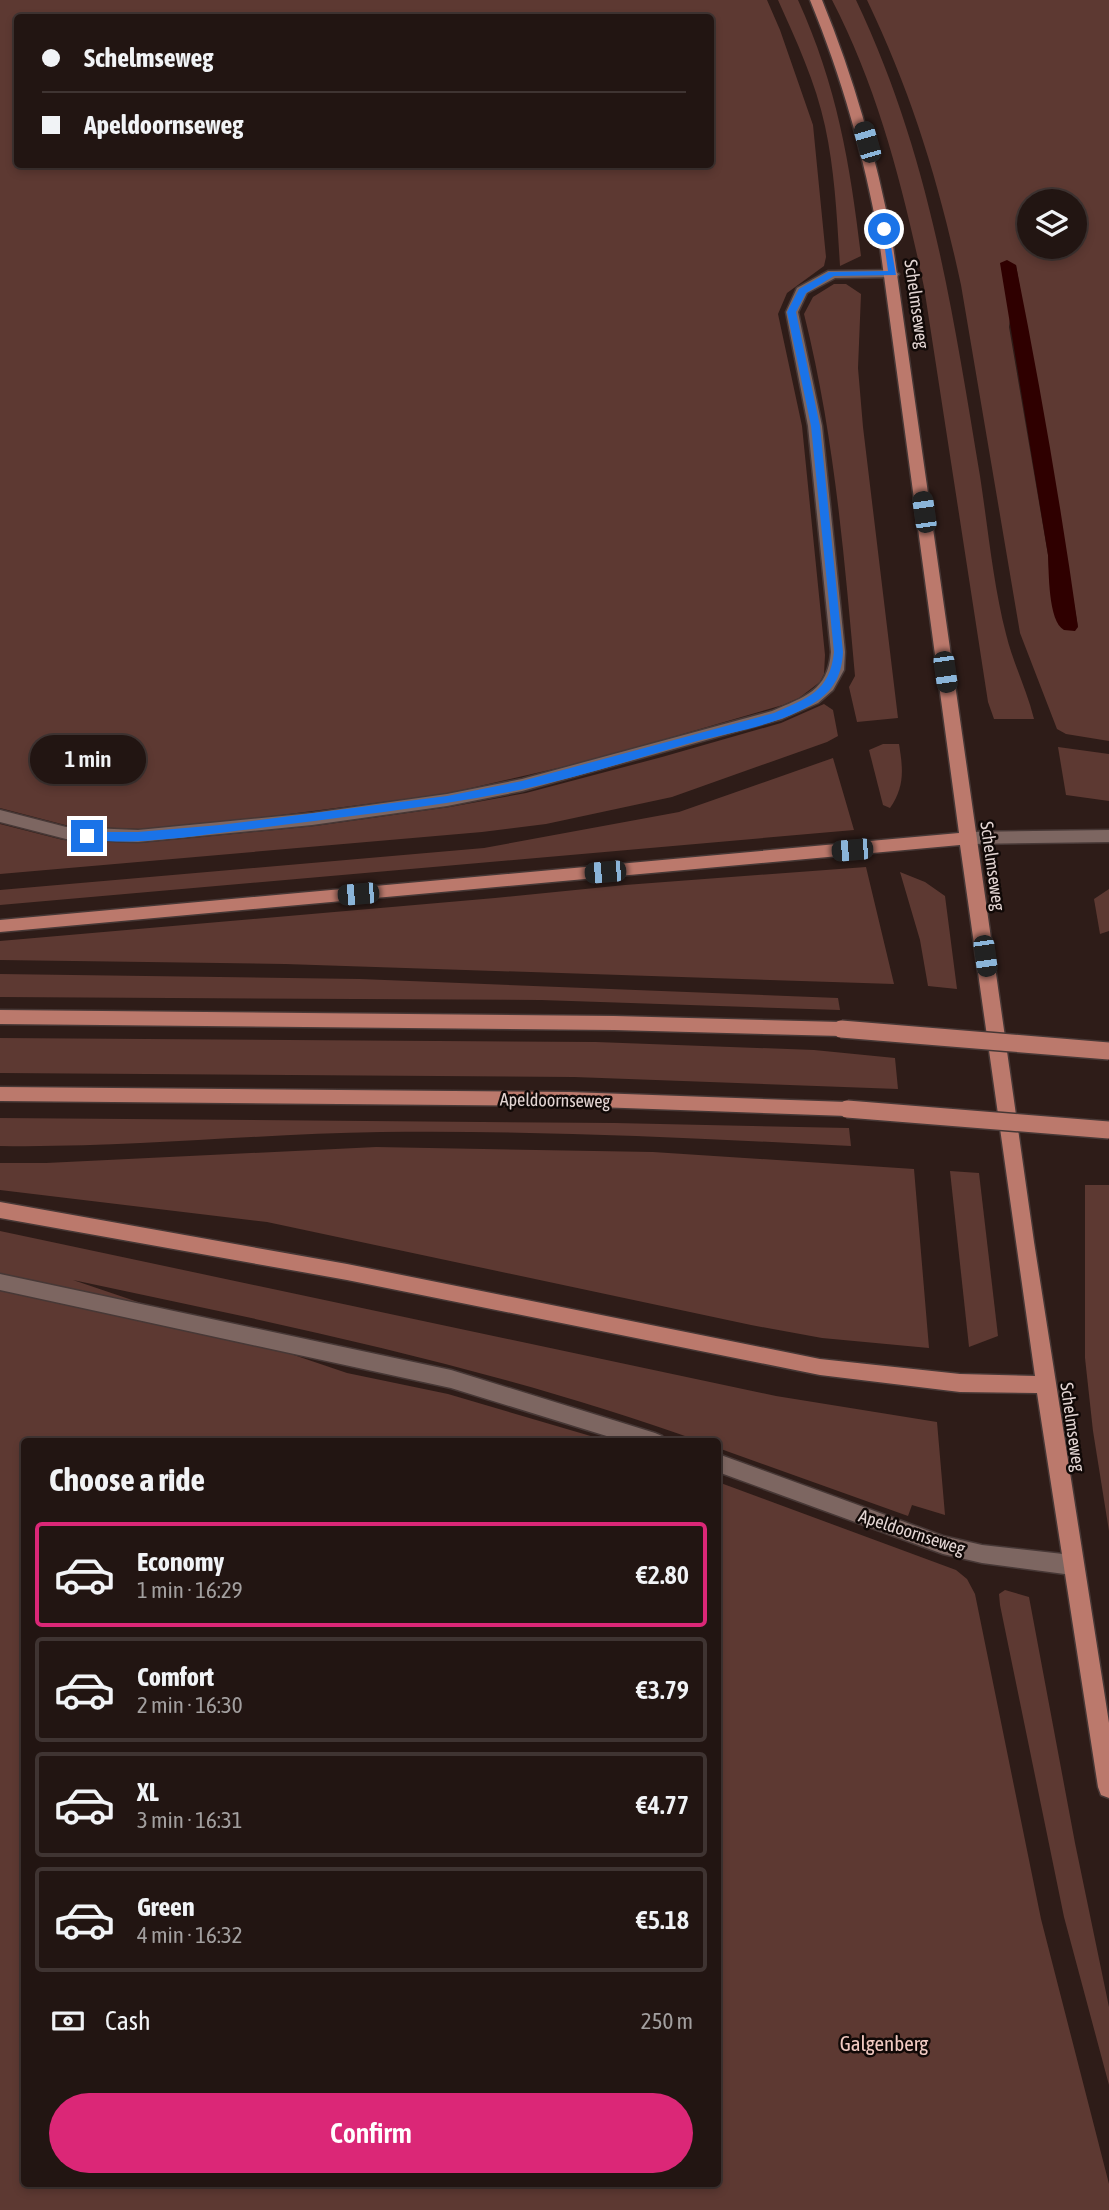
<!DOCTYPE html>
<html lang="en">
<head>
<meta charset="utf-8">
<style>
  :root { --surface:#221512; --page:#2a1e1b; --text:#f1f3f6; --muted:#a29f9f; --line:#3f3432; --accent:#db2777 }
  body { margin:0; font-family:"Asap Condensed",sans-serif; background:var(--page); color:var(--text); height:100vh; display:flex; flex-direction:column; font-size:26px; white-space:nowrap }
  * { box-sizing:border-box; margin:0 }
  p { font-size:23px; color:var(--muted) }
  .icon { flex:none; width:38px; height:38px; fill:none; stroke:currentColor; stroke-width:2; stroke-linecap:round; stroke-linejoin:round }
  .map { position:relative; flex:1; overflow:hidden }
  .details { position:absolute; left:21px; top:1438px; width:700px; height:749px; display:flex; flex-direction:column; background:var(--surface); border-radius:7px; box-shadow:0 4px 10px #0003,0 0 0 2px var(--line) }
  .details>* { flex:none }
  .banner { position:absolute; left:14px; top:14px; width:700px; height:154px; border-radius:7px; box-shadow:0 4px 10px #0003,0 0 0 2px var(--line); display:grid; align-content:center; height:154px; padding:0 28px; background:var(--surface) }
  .tools { position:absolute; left:1017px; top:189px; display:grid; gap:14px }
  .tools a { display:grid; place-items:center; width:70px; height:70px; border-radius:50%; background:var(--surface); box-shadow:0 4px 10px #0003,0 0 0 2px var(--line); font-size:35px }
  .end { position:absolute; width:32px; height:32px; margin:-16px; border:9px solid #1a73e8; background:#fff; box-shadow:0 0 0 4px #fff }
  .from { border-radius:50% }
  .bubble { position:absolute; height:49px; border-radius:24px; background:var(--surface); box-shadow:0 4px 10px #0003,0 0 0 2px var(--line); font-size:23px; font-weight:600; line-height:49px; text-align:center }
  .car { position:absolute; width:21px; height:42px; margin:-21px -10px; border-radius:9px; box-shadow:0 0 5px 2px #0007; background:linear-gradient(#222 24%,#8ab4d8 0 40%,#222 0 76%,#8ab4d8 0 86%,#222 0) }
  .banner b { display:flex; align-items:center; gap:24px; height:66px; font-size:26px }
  .banner b+b { border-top:2px solid var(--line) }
  .banner i { width:18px; height:18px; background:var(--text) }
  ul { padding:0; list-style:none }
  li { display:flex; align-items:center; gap:21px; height:105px; margin:0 14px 10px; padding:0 14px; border:4px solid var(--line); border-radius:7px }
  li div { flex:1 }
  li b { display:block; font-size:26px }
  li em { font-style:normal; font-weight:600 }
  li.current { border-color:var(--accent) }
  li>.icon { width:63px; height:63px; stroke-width:1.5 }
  h2 { padding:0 28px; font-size:32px; line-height:84px }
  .pay { display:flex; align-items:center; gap:18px; height:77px; padding:0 28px; font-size:26px }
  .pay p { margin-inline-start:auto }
  .cta { display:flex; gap:14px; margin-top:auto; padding:14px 28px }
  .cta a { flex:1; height:80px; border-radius:42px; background:var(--accent); color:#fff; font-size:28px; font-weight:600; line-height:80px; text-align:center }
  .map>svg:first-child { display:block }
</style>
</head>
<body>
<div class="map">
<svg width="1109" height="2210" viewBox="0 0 1109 2210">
  <rect width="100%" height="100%" fill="#2e1c18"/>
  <!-- green -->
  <g fill="#5d3932" fill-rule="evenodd">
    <path d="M0,0H767L780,30L813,125L826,257L824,266L787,293L778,314L802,426L825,655L824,674L820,682L799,698L783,705L593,760L445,794L243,820L140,829L69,826L0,808ZM18,18H710V164H18Z"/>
    <path d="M778,0H798C837,86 850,163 861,256L840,266C837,219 835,172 825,126C816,83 796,40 778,0Z"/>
    <path d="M832,0H856C930,156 952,308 980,476C988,528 993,583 1006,634C1013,663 1027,690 1034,719H994L988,702L924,287C903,188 879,91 832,0Z"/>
    <path d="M867,0H1109V741L1066,734L1057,729L1020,633L961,285C939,183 912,94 867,0ZM1029,201H1074V247H1029ZM1016,265L1078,627L1050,585L1048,555L1009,327Z"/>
    <path d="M834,284H846L861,294L858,368L863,427L898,718L857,722L849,687L855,676C844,554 834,433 804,314L813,297Z"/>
    <polygon points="824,704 833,710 838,736 827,742 672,797 546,824 482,832 0,874 0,824 63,840 139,843 315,826 450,807 526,793 662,757 781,723"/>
    <path d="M883,744H899C903,769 905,786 890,808L883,805L869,750Z"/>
    <polygon points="1058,747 1109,754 1109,801 1066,795"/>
    <polygon points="833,758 854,830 0,905 0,890 484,848 679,812"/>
    <polygon points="866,867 894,984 285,964 0,960 0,941 495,898 625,885"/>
    <polygon points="900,872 925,882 945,896 957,989 928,986 920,940"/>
    <polygon points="1109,889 1109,931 1100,934 1094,899"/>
    <polygon points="0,974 360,979 838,998 840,1010 541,1000 0,997"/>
    <polygon points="0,1038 596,1042 814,1050 895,1058 898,1089 574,1077 0,1073"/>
    <path d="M0,1118L615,1123L849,1128L851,1146C694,1138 537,1130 381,1132C254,1134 127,1148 0,1146Z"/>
    <polygon points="376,1147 653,1152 914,1169 929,1348 822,1338 751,1325 267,1222 0,1190 0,1163 46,1163"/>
    <polygon points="950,1171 979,1173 998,1336 969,1347"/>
    <polygon points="1085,1185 1109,1185 1109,1531 1093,1431 1085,1358"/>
    <path d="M0,1231L776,1396L937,1422L945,1515L912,1505L908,1516L718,1448V1442H702C496,1368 286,1325 73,1280L347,1373L448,1394L611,1442H24V2184H718V1482L956,1570L967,1579L975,1594L1041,1919L1109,2184V2210H0Z"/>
    <polygon points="1005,1590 1029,1597 1075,1843 1109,2007 1109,2085 1064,1917 1000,1605 999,1594"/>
  </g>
  <!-- water -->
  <path fill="#2f0000" d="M1007,260L1016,265C1040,385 1061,506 1078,627L1075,631L1064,630C1048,621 1049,572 1048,555L1000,263Z"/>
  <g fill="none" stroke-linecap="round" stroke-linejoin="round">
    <!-- minor casing -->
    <g stroke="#473836" stroke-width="3">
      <g id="minor">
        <path d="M893,270L899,274L897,277L835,278L807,293L798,312L822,426L845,652L844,670L833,690L818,703L782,719L522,791L447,806L312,825L138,842L66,839L0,822V810L66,827L138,830L312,813L447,794L522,779L772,711C804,697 828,691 831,652L808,426L786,312L797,288L828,271Z"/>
        <polygon points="1109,830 1109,842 968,844 960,838 968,832"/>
        <polygon points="0,1274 451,1370 655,1433 662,1436 665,1442 626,1442 451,1388 0,1290"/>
        <polygon points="718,1454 943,1536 982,1545 1072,1555 1079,1558 1082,1565 1079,1572 1072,1575 982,1563 943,1554 718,1472"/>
      </g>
    </g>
    <!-- major casing -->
    <g stroke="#473836" stroke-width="3">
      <g id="major">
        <path d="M810,0H822C854,78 876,156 892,239L1034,1242L1109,1723V1798L1101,1795L1098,1787L1037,1393L960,1392L820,1375L347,1280L0,1218V1202L347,1264L820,1359L960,1374L1035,1376L960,845L0,932V920L959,833L879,239C864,156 842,78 810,0Z"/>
        <polygon points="0,1010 614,1016 841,1022 847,1024 850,1029 847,1034 841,1036 614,1030 0,1024"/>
        <polygon points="0,1087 569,1092 847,1102 853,1104 856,1109 853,1114 847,1116 569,1106 0,1101"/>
      </g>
    </g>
    <!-- minor -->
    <use href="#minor" fill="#7d6661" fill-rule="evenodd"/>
    <!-- major -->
    <use href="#major" fill="#bb796c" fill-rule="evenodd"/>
    <!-- major-bridge casing -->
    <g stroke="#473836" stroke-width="20" stroke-linecap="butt">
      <g id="major-bridge">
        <polyline points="841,1029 1109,1051"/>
        <polyline points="847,1109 1109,1130"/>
      </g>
    </g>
    <!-- major-bridge -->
    <use href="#major-bridge" stroke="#bb796c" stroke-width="17"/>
  </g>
  <!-- route -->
  <path fill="#1a73e8" d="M882,227L888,229L896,275L834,276L806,293L796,312L820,426L843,652C842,673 835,689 817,701C783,724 736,731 697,741C638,758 579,777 519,790C430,808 341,817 252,829C207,834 125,848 83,838L82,836L87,832H138L220,825L447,796L522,781L774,713C807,698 830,692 834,652L811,426L787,312L799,289L829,272L888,271Z"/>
  <g text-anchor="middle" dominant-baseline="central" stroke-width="5" stroke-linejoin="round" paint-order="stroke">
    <!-- street labels -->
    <g font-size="18" fill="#e3d5d3" stroke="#110907">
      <text transform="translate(917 304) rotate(82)">Schelmseweg</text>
      <text transform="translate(993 866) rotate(82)">Schelmseweg</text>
      <text transform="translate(555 1100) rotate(1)">Apeldoornseweg</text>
      <text transform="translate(1073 1427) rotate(82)">Schelmseweg</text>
      <text transform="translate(912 1532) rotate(18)">Apeldoornseweg</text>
    </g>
    <!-- near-park labels -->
    <g font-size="21" fill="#f2cbc3" stroke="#110907">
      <text x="884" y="2043">Galgenberg</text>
    </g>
  </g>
</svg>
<div class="tools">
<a><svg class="icon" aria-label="layers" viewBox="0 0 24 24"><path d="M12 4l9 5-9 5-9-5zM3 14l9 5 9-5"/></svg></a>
</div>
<i class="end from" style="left:884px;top:229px"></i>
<i class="end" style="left:87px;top:836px"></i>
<div class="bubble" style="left:30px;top:735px;width:116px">1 min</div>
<i class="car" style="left:867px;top:142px;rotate:344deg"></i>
<i class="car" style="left:924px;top:512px;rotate:352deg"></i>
<i class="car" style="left:945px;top:672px;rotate:172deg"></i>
<i class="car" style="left:852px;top:850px;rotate:265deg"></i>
<i class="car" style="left:605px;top:872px;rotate:265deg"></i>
<i class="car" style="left:358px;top:894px;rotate:265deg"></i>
<i class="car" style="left:985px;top:956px;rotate:172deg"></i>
<div class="banner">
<b><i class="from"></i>Schelmseweg</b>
<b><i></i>Apeldoornseweg</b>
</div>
<section class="details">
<h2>Choose a ride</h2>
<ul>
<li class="current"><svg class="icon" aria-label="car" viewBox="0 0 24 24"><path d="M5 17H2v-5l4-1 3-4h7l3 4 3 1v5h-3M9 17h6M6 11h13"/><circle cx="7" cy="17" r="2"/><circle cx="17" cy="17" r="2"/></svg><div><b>Economy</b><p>1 min · 16:29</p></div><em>€2.80</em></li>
<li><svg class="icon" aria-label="car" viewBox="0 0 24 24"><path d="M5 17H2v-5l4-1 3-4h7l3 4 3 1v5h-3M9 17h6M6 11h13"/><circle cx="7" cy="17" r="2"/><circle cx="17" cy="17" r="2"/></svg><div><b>Comfort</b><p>2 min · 16:30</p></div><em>€3.79</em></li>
<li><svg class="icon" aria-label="car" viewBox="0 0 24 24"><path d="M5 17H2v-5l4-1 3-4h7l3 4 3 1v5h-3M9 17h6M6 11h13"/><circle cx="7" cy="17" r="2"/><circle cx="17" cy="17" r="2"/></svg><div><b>XL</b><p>3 min · 16:31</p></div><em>€4.77</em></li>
<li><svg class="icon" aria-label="car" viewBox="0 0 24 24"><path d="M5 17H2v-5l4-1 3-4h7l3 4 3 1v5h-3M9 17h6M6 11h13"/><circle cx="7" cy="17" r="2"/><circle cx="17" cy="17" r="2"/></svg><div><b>Green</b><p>4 min · 16:32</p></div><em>€5.18</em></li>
</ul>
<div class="pay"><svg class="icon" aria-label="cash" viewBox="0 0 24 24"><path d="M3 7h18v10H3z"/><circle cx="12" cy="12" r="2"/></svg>Cash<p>250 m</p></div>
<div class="cta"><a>Confirm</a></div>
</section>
</div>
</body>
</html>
